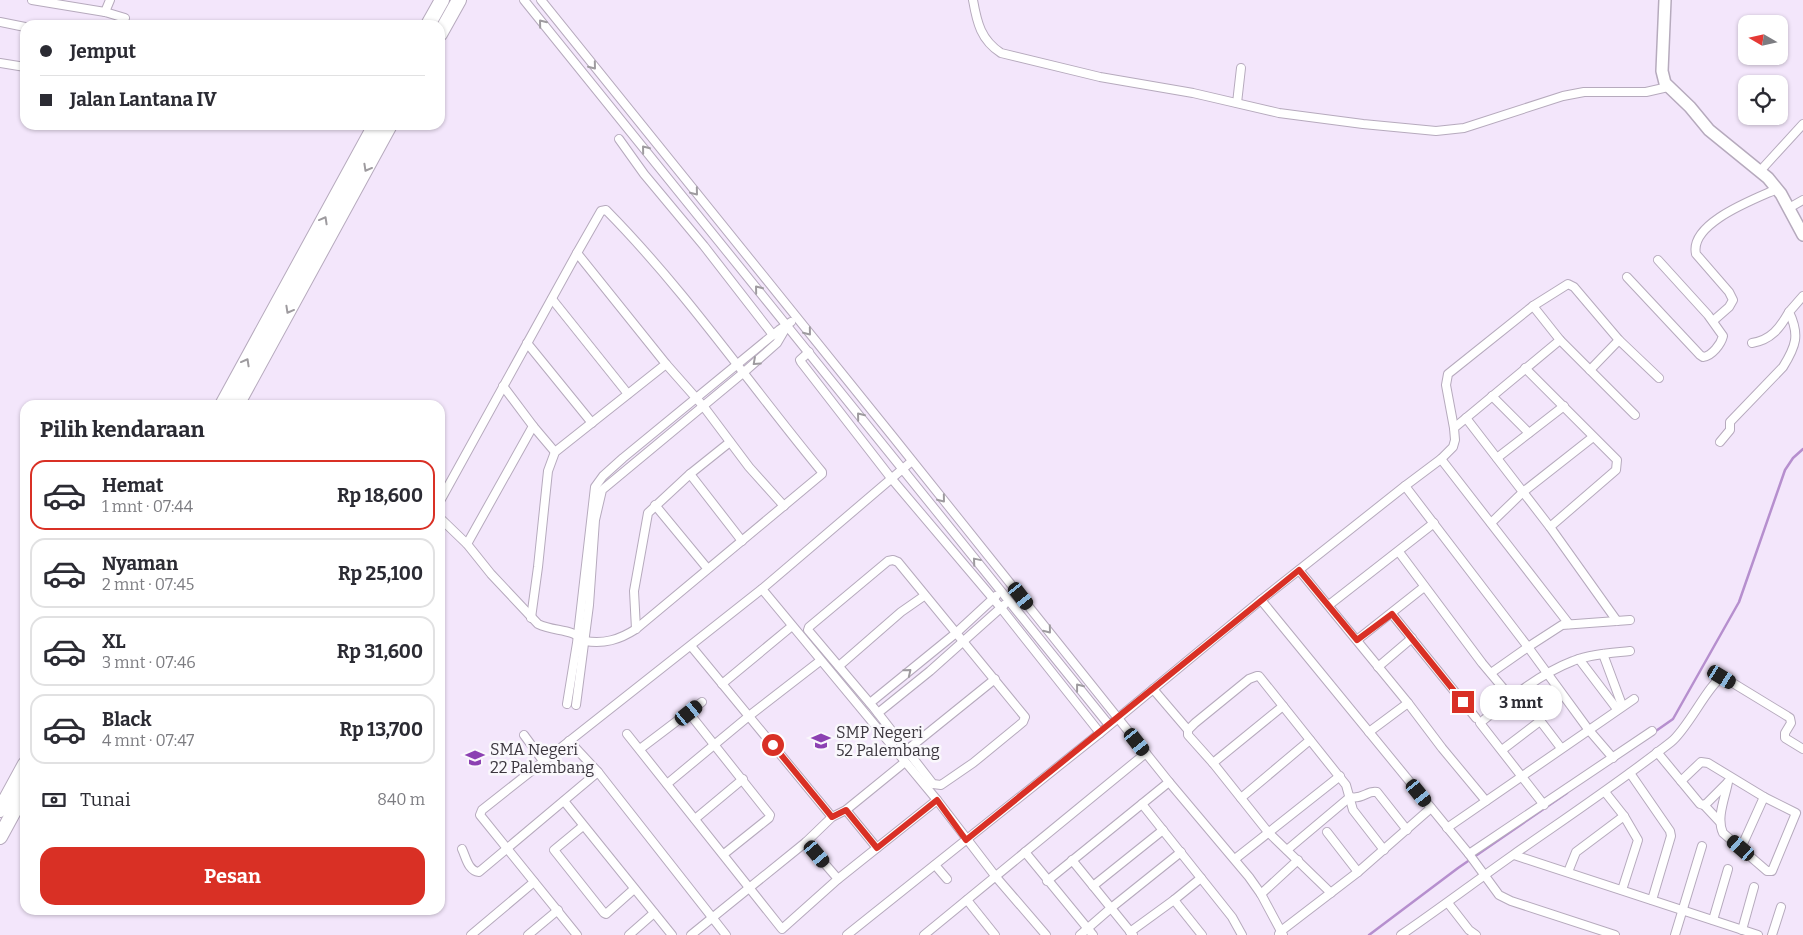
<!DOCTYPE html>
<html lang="id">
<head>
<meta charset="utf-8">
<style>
  :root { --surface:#fff; --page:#f2f2f3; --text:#2b2b33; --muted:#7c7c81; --line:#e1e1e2; --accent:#d93025 }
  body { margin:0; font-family:Bitter,serif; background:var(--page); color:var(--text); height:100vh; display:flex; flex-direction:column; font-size:19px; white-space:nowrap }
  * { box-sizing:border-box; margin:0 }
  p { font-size:16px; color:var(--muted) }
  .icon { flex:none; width:28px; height:28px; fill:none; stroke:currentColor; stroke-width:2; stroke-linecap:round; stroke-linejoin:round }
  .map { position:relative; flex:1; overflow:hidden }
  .details { position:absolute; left:20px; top:400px; width:425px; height:515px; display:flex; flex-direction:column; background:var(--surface); border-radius:15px; box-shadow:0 1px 4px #0004 }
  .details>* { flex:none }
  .banner { position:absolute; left:20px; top:20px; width:425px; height:110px; border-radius:15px; box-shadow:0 1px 4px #0004; display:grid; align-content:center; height:110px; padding:0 20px; background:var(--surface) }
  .needle { width:32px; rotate:279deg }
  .tools { position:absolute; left:1738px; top:15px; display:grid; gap:10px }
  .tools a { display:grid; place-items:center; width:50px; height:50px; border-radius:10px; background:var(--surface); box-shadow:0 1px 4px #0004; font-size:25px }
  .end { position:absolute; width:22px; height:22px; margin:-11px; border:6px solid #d93025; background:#fff; box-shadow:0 0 0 2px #fff }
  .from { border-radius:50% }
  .bubble { position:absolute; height:35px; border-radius:15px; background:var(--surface); box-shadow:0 1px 4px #0004; font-size:16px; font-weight:700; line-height:35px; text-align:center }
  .car { position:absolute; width:15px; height:30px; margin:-15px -8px; border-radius:6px; box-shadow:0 0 4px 1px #0007; background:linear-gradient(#222 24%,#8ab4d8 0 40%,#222 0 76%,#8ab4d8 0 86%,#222 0) }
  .banner b { display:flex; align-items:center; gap:18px; height:48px; font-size:19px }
  .banner b+b { border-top:1px solid var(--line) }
  .banner i { width:12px; height:12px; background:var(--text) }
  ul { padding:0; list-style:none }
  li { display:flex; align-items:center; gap:15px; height:70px; margin:0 10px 8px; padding:0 10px; border:2px solid var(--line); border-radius:15px }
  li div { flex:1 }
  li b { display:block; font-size:19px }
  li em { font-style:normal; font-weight:700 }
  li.on { border-color:var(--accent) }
  li>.icon { width:45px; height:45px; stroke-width:1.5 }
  h2 { padding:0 20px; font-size:22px; line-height:60px }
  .pay { display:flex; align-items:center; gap:12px; height:55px; padding:0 20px; font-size:19px }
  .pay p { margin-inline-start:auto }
  .cta { display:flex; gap:10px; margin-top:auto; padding:10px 20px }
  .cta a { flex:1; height:58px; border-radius:15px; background:var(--accent); color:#fff; font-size:20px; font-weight:700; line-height:58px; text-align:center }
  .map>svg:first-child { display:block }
</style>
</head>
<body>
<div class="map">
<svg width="1803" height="935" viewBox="0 0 1803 935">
  <rect width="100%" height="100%" fill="#f3e6fb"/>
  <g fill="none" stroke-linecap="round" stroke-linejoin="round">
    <!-- stream -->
    <g stroke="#b68fce" stroke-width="2.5">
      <polyline points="1653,733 1673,719 1739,602 1785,470 1793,458 1803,449"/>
      <polyline points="1369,935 1458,868 1567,793"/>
    </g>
    <!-- street casing -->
    <g stroke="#b6aabd" stroke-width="10">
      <g id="street">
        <polyline points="32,0 105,12 125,18"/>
        <polyline points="524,0 1109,725"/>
        <polyline points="541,0 894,438 1169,782 1249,877 1261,894 1283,935"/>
        <path d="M973,0C977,23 981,40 1001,53L1100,77L1193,93L1279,113L1363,124L1436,131L1464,128L1563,96L1584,92H1646L1668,87"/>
        <polyline points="105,12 110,0"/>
        <polyline points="0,22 25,27"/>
        <polyline points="0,63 25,67"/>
        <polyline points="1237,103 1241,68"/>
        <polyline points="619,139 644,174 704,246 773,335"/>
        <polyline points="1761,170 1803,124"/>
        <polyline points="1789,208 1803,200"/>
        <path d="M1627,277L1700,355L1703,357C1712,356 1721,344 1723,336L1708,315L1658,260"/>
        <polyline points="552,299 628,394"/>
        <polyline points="1533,306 1560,340 1635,415"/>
        <path d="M1713,321L1729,307L1733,300L1729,292L1696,254C1689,223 1755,199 1777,189"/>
        <polyline points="527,343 592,423"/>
        <path d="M1752,343C1771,340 1780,328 1789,312"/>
        <polyline points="809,352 800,360 801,362 891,478 1001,608 1100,733"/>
        <polyline points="666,364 704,407 749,467 784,506"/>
        <polyline points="1525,368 1617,460 1616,470 1550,527"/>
        <polyline points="1590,370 1619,340"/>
        <polyline points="1492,396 1529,433"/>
        <polyline points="1466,418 1550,527 1617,621"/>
        <polyline points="533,426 555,452"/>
        <polyline points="1454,428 1446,385 1448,374 1533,306 1568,284 1574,287 1619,340 1659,378"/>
        <path d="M1720,442L1730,430V422L1783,367C1796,346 1800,335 1789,312L1803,296"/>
        <polyline points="1497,458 1564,406"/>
        <polyline points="1441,459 1569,624"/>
        <polyline points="690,474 742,541"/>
        <polyline points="1405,486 1528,647 1588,729 1613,758"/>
        <polyline points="440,501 577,253 666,364 555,452 548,471 538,567 531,618"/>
        <polyline points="655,505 707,568"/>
        <path d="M440,518L467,544L491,574L538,624C554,632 572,628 585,641C604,644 619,640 636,629L822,474V472C750,385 686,291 606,210L601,211L577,253"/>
        <polyline points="1491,523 1523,492 1593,437"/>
        <polyline points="467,544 533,426 503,386"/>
        <polyline points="1399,552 1482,663 1508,694"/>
        <polygon points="893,560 898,562 1025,717 1023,722 973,763 941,785 933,784 874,708 808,630 809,627 888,561"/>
        <polyline points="1299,570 1408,703 1442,748 1486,801"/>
        <polyline points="762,589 937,800 996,877 1046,935"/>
        <polyline points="1261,600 1469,854 1499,895 1511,901 1615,935"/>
        <polyline points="1329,605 1434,523"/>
        <polyline points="1392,614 1476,718"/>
        <polyline points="636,629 634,591 648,513 690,474 730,442"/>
        <polyline points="1357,640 1424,587"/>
        <polyline points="691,646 832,817"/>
        <polyline points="1603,654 1622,705"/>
        <polyline points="1579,659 1617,709"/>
        <polyline points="839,666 901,612 924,596"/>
        <polyline points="1378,667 1412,638"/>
        <polyline points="1491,673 1528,647 1562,625 1630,620"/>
        <polyline points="722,684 792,626"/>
        <polyline points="1153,689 1188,730"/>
        <polyline points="1519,693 1561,748"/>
        <polyline points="870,703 956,633 996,596"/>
        <polyline points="567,704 577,643 595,487 603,476 623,458 779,330 791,322"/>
        <polyline points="576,705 589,605 595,520 602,490 743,373 777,343 787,326"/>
        <polyline points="689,713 770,815 769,818 724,854"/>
        <polyline points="878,713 930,671 1004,605"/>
        <polyline points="1369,732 1408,703"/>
        <polyline points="627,734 782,929 838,879 937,800"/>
        <polyline points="524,735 543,761"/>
        <polyline points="569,741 598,772 726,935"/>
        <polyline points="640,749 702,702"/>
        <polyline points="907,750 995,679"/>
        <polyline points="1502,750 1540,721"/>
        <polyline points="1657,752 1700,804 1704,805 1707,803 1727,783"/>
        <polyline points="1213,763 1283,706"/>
        <polyline points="1630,773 1670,831 1671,836 1652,900"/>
        <path d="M1681,781L1701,762L1708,763L1764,797L1796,813L1772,871H1767L1723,833C1716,818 1725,798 1728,782"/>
        <polyline points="667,784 749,716 820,661"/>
        <polyline points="1605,792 1624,816 1638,840 1622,890"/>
        <polyline points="1241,798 1310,740"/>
        <polyline points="564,801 672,935"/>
        <polyline points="1142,804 1232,917 1242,935"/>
        <path d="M1544,805L1480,723C1508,700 1539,674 1573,661C1590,654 1612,653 1630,651"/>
        <polyline points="1704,805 1719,821"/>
        <polyline points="846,810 877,848"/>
        <polyline points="695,819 743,779"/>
        <polyline points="583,826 554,850 604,913 606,914 634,889"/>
        <polyline points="1447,828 1634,699"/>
        <polyline points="1327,832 1358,872"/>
        <polyline points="806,842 838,879"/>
        <polyline points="1741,848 1764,797"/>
        <path d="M462,849C466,857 468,871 479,872L598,772"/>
        <path d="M1287,850L1350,797C1363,800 1367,790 1377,792L1407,830"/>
        <polyline points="1025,852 1093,935"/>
        <polyline points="1469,854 1652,731"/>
        <polyline points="1514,855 1758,935"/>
        <polyline points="1235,859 1340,776"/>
        <polyline points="1072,860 1133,935"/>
        <polyline points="935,865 947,879"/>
        <polyline points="1568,872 1576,852 1624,816"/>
        <polyline points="1047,881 1169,782"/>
        <polyline points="1093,886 1163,830"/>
        <polyline points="1331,893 1268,832 1213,763 1188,735 1188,730 1195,723 1249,679 1257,676 1259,676 1346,785 1353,810 1384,850"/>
        <polyline points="1261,894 1298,860"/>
        <polyline points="967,900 995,935"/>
        <polyline points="1174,900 1202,935"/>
        <polyline points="1448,903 1469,930 1476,935"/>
        <polyline points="1713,920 1728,869"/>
        <polyline points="1742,930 1754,887"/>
        <polyline points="1130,932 1174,900 1201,878"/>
        <polyline points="1279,934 1281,931 1358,872 1431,808"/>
        <polyline points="471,935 534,882"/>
        <polyline points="528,935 558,910"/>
        <polyline points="577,935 480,815 482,810 762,589 912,461"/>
        <polyline points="629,935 654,913"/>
        <polyline points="691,935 806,842 832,817 846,810 905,762"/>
        <polyline points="847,935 1100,733 1261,600 1405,486 1441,459 1453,447 1455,440 1454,428 1560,340"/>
        <polyline points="924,935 1146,753"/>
        <polyline points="1080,935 1111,908 1181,852"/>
        <path d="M1401,935C1439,909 1476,881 1513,855C1566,818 1620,782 1671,742C1688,729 1710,681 1723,677L1787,716L1790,718L1791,723L1785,733V738L1803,749"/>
        <polyline points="1675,935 1702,846"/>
        <polyline points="1772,935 1781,907"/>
      </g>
    </g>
    <!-- secondary casing -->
    <g stroke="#b6aabd" stroke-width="14">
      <polyline id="secondary" points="1665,0 1662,71 1665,83 1690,107 1709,130 1768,178 1781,194 1803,235"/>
    </g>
    <!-- highway casing -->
    <g stroke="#b6aabd" stroke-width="16">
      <g id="highway">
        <polyline points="428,25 442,0"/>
        <polyline points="440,34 459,0"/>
        <polyline points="222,405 375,125"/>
        <polyline points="237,405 390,125"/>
        <polyline points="0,810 25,764"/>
        <polyline points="0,837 25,791"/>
      </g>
    </g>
    <!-- street -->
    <use href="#street" stroke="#fff" stroke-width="8"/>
    <!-- secondary -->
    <use href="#secondary" stroke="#fff" stroke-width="11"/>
    <!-- highway -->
    <use href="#highway" stroke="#fff" stroke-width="14"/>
  </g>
  <!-- one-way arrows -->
  <defs><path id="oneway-chevron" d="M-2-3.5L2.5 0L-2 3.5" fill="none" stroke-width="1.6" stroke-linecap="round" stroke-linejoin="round" transform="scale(1.25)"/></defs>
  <g stroke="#9e9b9f">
    <use href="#oneway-chevron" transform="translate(542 23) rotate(-129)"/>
    <use href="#oneway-chevron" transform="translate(593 66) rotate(51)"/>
    <use href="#oneway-chevron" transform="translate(645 149) rotate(-129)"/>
    <use href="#oneway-chevron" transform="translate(367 168) rotate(119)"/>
    <use href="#oneway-chevron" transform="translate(695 192) rotate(51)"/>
    <use href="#oneway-chevron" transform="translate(324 220) rotate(-61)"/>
    <use href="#oneway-chevron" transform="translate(758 289) rotate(-129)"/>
    <use href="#oneway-chevron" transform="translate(289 310) rotate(119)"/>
    <use href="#oneway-chevron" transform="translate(808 332) rotate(51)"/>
    <use href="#oneway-chevron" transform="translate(246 362) rotate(-61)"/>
    <use href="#oneway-chevron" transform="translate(756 362) rotate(138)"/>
    <use href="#oneway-chevron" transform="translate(860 416) rotate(-129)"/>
    <use href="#oneway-chevron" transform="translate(942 499) rotate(51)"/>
    <use href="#oneway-chevron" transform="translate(976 561) rotate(-130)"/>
    <use href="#oneway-chevron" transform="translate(1048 630) rotate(51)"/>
    <use href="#oneway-chevron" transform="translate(908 672) rotate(-39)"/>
    <use href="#oneway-chevron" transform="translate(1079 687) rotate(-128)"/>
  </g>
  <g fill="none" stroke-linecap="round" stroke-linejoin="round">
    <!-- route -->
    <polyline stroke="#d93025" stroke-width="6" points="773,745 832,817 846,810 877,848 937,800 966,840 1299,570 1357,640 1392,614 1463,702"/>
  </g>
  <!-- icons -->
  <defs>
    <g id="school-bare" transform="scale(1.5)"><path d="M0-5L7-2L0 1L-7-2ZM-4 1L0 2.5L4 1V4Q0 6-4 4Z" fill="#8c41b2" stroke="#faf8fc" stroke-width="2.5" paint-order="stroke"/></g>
  </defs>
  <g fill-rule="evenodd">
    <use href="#school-bare" x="821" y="741"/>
    <use href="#school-bare" x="475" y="758"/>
  </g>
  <g text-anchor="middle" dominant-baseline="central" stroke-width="5" stroke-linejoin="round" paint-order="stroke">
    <!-- poi labels -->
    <g font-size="16" fill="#3c373f" stroke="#faf8fc" text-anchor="start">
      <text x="836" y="732">SMP Negeri<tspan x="836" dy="18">52 Palembang</tspan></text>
      <text x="490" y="749">SMA Negeri<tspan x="490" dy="18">22 Palembang</tspan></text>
    </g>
  </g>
</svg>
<div class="tools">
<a><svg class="needle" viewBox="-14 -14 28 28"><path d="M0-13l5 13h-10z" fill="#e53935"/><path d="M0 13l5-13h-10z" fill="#7c7c81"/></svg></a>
<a><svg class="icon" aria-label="locate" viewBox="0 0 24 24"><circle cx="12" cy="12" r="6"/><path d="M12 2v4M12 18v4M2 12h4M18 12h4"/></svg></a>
</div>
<i class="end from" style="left:773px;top:745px"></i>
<i class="end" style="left:1463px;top:702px"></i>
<div class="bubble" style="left:1480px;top:685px;width:82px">3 mnt</div>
<i class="car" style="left:1021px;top:596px;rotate:142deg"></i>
<i class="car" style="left:1722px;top:677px;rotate:121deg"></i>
<i class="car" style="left:689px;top:713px;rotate:51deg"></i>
<i class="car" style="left:1137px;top:742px;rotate:142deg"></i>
<i class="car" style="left:1419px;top:793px;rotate:141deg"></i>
<i class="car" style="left:1741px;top:848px;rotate:311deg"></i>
<i class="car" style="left:817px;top:854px;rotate:140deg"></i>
<div class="banner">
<b><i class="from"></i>Jemput</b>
<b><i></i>Jalan Lantana IV</b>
</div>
<section class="details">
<h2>Pilih kendaraan</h2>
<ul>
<li class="on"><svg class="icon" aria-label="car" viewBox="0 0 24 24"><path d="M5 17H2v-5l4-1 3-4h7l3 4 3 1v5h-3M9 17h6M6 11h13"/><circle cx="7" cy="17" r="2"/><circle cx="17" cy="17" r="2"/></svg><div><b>Hemat</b><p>1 mnt · 07:44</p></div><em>Rp 18,600</em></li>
<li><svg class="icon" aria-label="car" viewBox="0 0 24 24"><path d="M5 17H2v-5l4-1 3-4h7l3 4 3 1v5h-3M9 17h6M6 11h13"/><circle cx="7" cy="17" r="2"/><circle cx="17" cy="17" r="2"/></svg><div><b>Nyaman</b><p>2 mnt · 07:45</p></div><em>Rp 25,100</em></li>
<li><svg class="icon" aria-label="car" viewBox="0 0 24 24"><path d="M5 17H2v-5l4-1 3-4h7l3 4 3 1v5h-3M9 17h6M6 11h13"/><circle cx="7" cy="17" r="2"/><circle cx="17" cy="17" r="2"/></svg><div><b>XL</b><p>3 mnt · 07:46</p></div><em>Rp 31,600</em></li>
<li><svg class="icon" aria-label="car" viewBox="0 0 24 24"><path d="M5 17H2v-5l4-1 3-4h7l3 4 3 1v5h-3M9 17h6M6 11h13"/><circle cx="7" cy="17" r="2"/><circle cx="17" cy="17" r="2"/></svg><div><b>Black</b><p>4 mnt · 07:47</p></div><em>Rp 13,700</em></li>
</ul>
<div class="pay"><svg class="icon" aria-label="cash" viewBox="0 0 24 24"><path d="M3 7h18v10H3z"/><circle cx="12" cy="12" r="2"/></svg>Tunai<p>840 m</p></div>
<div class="cta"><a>Pesan</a></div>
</section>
</div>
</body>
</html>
